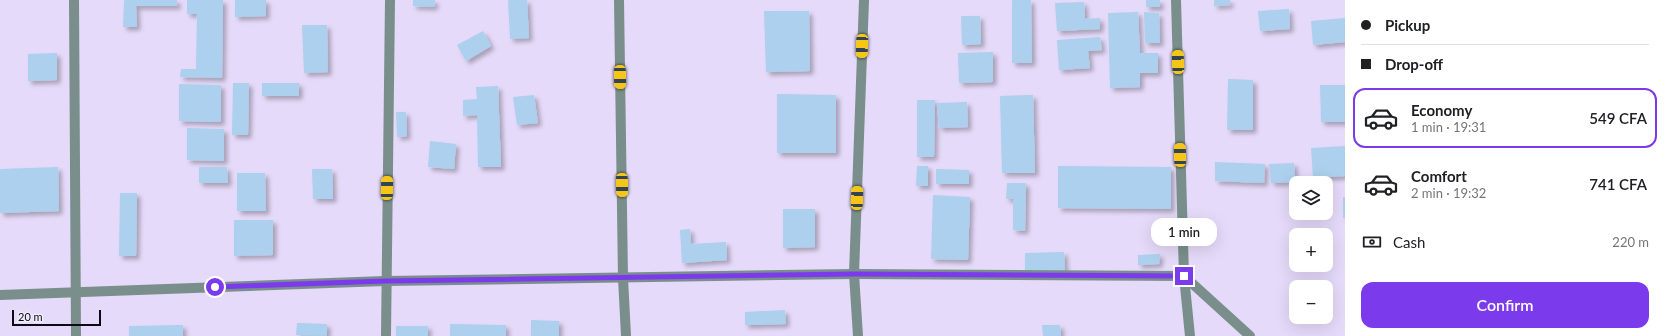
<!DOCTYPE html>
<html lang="en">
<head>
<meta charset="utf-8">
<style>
  :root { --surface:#fff; --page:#f2f2f2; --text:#202124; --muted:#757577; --line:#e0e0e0; --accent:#7c3aed }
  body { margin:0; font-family:Lato,sans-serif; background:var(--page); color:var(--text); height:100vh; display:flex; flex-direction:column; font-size:15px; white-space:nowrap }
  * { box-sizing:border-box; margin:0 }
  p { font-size:13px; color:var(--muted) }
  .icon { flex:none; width:22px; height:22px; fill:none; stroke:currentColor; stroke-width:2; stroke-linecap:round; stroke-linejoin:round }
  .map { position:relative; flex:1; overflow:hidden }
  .side { display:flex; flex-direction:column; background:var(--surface); width:320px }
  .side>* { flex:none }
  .top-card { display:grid; align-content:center; height:88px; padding:0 16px; background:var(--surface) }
  .tools { position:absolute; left:1289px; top:176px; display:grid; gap:8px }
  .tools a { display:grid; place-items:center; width:44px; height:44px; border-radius:8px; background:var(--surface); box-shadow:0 4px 16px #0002; font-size:20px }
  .scale { position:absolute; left:12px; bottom:10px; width:89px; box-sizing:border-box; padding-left:4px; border:2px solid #0e0916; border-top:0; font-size:11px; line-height:14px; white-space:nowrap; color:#0e0916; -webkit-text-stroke:3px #f0eafa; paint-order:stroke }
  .end { position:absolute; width:18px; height:18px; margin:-9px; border:5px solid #7c3aed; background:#fff; box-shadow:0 0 0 2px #fff }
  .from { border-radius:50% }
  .bubble { position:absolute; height:28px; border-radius:12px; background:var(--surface); box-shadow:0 4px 16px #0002; font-size:13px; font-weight:600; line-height:28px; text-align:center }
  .car { position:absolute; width:12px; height:24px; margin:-12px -6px; border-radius:5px; box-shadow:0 0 3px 1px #0007; background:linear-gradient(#f5c518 24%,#345 0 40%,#f5c518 0 76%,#345 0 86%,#f5c518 0) }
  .top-card b { display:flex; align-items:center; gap:14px; height:38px; font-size:15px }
  .top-card b+b { border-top:1px solid var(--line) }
  .top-card i { width:10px; height:10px; background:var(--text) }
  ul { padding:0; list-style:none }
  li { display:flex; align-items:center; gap:12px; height:60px; margin:0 8px 6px; padding:0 8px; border:2px solid transparent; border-radius:12px }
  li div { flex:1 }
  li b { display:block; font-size:15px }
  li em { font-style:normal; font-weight:600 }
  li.current { border-color:var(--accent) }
  li>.icon { width:36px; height:36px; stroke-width:1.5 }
  .pay { display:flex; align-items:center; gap:10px; height:44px; padding:0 16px; font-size:15px }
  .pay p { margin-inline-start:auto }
  .primary-button { display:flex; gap:8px; margin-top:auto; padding:8px 16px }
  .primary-button a { flex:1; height:46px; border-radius:12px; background:var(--accent); color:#fff; font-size:16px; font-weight:600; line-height:46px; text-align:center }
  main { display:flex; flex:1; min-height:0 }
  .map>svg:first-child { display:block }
</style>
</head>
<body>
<main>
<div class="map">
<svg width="1345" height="336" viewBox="0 0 1345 336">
  <defs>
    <filter id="shadow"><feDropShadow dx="3.5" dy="3.5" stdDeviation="2" flood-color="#0004"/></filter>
  </defs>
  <rect width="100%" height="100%" fill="#e5daf9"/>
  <!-- building -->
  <g fill="#acd0ed" filter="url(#shadow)">
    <polygon points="124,0 177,0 177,6 136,6 137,27 123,27"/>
    <polygon points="187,0 223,0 222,78 180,77 181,69 196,69 197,14 187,14"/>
    <polygon points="235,0 266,0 266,16 235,17"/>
    <polygon points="413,0 435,0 434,7 413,6"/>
    <polygon points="508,0 527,0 529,38 510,39"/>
    <polygon points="1012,0 1031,0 1032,63 1012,63"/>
    <rect x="1146" y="0" width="14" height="7"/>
    <polygon points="1214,0 1230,0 1230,5 1214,6"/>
    <polygon points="1084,2 1085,19 1100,18 1100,29 1057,31 1055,3"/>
    <polygon points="1289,9 1290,29 1260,31 1258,11"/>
    <polygon points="764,11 809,11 810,71 766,72"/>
    <polygon points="1138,12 1140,53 1158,53 1158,73 1140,73 1140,87 1110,88 1108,13"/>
    <polygon points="1144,12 1159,13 1160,43 1145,43"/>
    <polygon points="961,16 980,16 981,44 962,45"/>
    <polygon points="1345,18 1345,42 1313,45 1311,21"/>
    <polygon points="302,25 327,25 328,72 304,73"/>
    <polygon points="483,31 491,46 466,61 457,45"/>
    <polygon points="1100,37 1102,50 1088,51 1090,68 1059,70 1057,40"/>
    <polygon points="993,52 993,82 959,83 958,53"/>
    <polygon points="57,53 57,80 28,81 28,54"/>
    <polygon points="1228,79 1253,80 1253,130 1227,130"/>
    <polygon points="233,83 249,83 248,135 232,135"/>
    <rect x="262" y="83" width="37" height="13"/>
    <polygon points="179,84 221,85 221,122 179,121"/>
    <polygon points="1320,85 1345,85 1345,122 1321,122"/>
    <polygon points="498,86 501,167 478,167 477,115 463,116 463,100 477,99 476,87"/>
    <polygon points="777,94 836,95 836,153 777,153"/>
    <polygon points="534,95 538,123 517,125 513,97"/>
    <polygon points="1033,95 1035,173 1002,173 1000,96"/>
    <polygon points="917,100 935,100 934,157 917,157"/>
    <polygon points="967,102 968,127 939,128 937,103"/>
    <polygon points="396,112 406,112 407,136 397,137"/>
    <polygon points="187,128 224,129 224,161 187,160"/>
    <polygon points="430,141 456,144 454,169 428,167"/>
    <polygon points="1345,146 1345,176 1313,178 1311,148"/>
    <polygon points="1215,162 1265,164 1264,183 1215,181"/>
    <polygon points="1294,163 1295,182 1271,183 1269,164"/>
    <polygon points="917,166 928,166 928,186 916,186"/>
    <polygon points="1058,166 1171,167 1171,209 1058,208"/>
    <polygon points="58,167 59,211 0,213 0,169"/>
    <polygon points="199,167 227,167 228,183 199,183"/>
    <polygon points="312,169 332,169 333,199 313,199"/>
    <polygon points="936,169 969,170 969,184 936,184"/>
    <polygon points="237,173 265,173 266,211 237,211"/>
    <polygon points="1007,183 1026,183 1025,231 1013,230 1013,199 1006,199"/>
    <polygon points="120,193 137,193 136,256 119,256"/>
    <polygon points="933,195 970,197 968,260 931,259"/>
    <rect x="1343" y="197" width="2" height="21"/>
    <polygon points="783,209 815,209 815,247 783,248"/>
    <polygon points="234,220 273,220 273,255 234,256"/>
    <polygon points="690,229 691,244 726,242 727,260 682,263 680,230"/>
    <polygon points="1064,252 1065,272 1025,273 1025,253"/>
    <polygon points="1160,254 1159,264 1138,265 1138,255"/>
    <polygon points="785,310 786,324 745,325 745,312"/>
    <polygon points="531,320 559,321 559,336 531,336"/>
    <polygon points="297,323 327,324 327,336 296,335"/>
    <polygon points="450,324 506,325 506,336 450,336"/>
    <polygon points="183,325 183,336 129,336 129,326"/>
    <polygon points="1042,325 1060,325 1061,336 1043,336"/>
    <rect x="396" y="326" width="32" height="10"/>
  </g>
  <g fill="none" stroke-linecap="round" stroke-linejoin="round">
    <!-- minor -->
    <g stroke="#7a8f8b" stroke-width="10">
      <polyline points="74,0 76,336"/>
      <polyline points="619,0 623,278 626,336"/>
      <polyline points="1176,0 1184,276 1190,336"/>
      <polyline points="0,295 385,281 854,274 1184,276 1250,336"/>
      <polyline points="386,336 390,0"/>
      <polyline points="858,336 854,274 864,0"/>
    </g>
  </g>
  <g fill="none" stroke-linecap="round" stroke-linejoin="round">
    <!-- route -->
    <polyline stroke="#7c3aed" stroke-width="5" points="215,287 385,281 854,274 1184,276"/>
  </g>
</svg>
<div class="tools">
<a><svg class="icon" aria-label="layers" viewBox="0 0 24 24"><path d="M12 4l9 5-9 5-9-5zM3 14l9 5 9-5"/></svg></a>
<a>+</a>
<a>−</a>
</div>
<div class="scale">20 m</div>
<i class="end from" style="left:215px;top:287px"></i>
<i class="end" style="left:1184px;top:276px"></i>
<div class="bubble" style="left:1151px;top:218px;width:66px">1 min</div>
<i class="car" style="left:862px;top:46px;rotate:182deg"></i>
<i class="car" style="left:1178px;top:62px;rotate:358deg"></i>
<i class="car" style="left:620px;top:77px;rotate:179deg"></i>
<i class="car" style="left:1180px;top:155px;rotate:359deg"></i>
<i class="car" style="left:622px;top:185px;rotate:179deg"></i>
<i class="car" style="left:387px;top:188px;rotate:1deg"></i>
<i class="car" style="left:857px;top:198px;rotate:2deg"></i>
</div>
<section class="side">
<div class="top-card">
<b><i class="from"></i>Pickup</b>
<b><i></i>Drop-off</b>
</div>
<ul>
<li class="current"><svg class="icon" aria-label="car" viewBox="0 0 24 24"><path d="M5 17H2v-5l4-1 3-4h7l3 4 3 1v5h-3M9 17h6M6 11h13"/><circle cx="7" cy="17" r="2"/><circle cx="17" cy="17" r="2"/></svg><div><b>Economy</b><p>1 min · 19:31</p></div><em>549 CFA</em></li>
<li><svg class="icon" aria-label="car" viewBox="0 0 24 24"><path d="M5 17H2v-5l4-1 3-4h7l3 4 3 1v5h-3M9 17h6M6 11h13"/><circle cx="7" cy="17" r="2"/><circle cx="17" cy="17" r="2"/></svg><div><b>Comfort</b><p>2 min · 19:32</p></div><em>741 CFA</em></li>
</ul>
<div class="pay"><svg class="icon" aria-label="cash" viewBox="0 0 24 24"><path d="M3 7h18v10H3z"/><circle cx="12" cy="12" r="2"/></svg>Cash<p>220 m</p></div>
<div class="primary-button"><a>Confirm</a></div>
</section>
</main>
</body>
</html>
